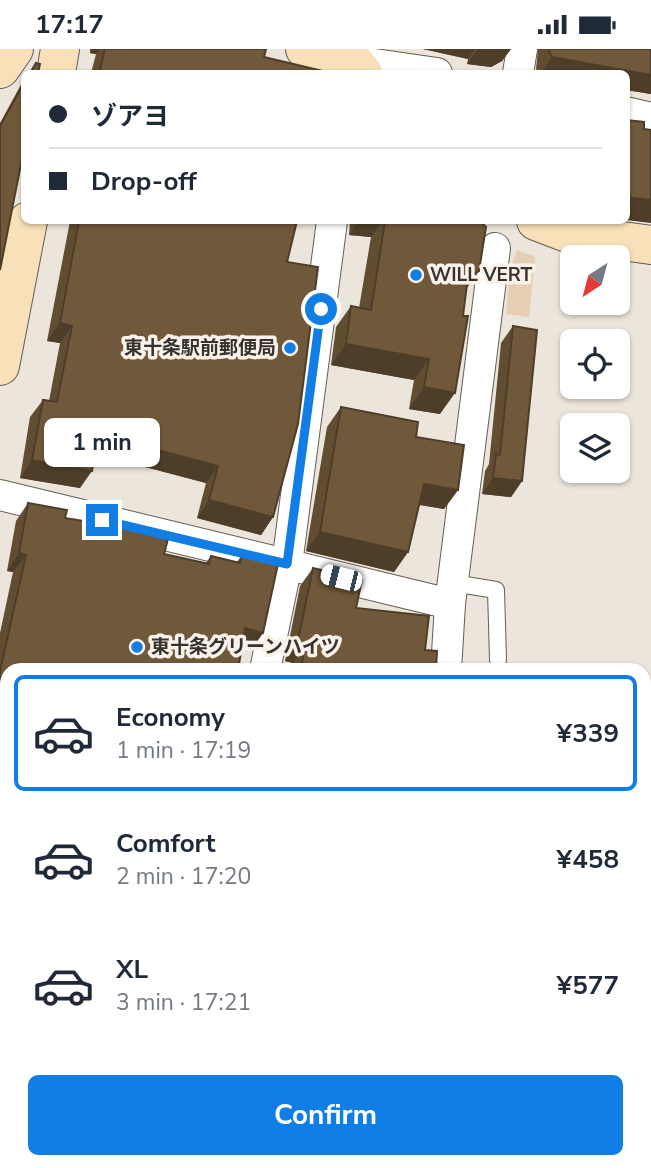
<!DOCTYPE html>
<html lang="en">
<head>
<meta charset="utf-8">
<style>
  :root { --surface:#fff; --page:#f6f6f7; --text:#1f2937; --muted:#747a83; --line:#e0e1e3; --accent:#107ee5 }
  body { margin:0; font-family:"Nunito Sans","Noto Sans JP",sans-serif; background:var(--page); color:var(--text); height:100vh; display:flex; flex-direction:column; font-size:26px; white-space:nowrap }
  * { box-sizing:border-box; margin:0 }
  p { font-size:23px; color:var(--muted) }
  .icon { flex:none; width:38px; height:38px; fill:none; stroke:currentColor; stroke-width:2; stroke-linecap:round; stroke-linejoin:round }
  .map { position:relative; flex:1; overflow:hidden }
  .drawer { position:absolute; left:0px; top:614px; width:651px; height:506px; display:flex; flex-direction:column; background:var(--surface); border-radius:21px 21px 0 0; box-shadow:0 2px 5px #0004 }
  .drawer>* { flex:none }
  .hud { position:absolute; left:21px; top:21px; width:609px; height:154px; border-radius:10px; box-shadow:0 2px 5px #0004; display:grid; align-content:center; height:154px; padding:0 28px; background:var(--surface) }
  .needle { width:46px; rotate:216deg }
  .buttons { position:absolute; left:560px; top:196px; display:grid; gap:14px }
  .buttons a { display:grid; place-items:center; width:70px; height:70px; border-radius:10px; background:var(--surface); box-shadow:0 2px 5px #0004; font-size:35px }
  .end { position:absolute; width:32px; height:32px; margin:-16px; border:9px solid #107ee5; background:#fff; box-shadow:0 0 0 4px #fff }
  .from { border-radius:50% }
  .bubble { position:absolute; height:49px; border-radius:10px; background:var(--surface); box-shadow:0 2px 5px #0004; font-size:23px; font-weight:700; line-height:49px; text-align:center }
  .car { position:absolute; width:21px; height:42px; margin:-21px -10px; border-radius:9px; box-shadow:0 0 5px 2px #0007; background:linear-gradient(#fff 24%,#345 0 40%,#fff 0 76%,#345 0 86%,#fff 0) }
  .hud b { display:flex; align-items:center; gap:24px; height:66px; font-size:26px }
  .hud b+b { border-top:2px solid var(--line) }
  .hud i { width:18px; height:18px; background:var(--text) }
  ul { padding:12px 0 0; list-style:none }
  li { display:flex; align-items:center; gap:21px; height:116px; margin:0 14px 10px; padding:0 14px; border:4px solid transparent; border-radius:10px }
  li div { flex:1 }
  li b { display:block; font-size:26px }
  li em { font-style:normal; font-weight:700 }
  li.current { border-color:var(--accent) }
  li>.icon { width:63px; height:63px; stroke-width:1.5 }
  .primary-button { display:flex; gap:14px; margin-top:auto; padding:14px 28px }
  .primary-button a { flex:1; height:80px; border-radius:10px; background:var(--accent); color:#fff; font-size:28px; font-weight:700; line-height:80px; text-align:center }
  .status { display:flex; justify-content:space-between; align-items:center; height:49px; padding:0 35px; background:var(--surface); direction:ltr }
  .status svg { height:19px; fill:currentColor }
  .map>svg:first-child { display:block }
</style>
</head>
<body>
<div class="status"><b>17:17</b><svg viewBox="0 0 49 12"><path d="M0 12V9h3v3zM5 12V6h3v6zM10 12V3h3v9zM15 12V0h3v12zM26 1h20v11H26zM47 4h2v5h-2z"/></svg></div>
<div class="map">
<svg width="651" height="1119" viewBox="0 0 651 1119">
  <rect width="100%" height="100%" fill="#ece5dc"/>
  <!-- green -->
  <polygon fill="#e5d0b5" points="517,201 535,208 529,268 506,265 510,221"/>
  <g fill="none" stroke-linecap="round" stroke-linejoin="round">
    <!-- lane casing -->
    <g stroke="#635d55" stroke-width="18">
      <polyline id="lane" points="453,534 496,541 498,611"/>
    </g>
    <!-- street casing -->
    <g stroke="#635d55" stroke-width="32">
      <g id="street">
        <polyline points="353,12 437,24"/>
        <polyline points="518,24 522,0"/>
        <polyline points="626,63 651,69"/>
        <polyline points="0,446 450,555"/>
        <polyline points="265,621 287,515 332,172"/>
        <polyline points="446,621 450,555 495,199"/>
        <polyline points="461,1113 462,1119"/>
        <polyline points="409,1119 409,1113"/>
      </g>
    </g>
    <!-- secondary casing -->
    <g stroke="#635d55" stroke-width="40">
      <g id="secondary">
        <polyline points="305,0 353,12 363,24"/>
        <polyline points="0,20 14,0"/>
        <polyline points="56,24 60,0"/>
        <polyline points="536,172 570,185 651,196"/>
        <polyline points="0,317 28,172"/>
      </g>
    </g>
    <!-- lane -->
    <use href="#lane" stroke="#fff" stroke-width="16"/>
    <!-- street -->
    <use href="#street" stroke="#fff" stroke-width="30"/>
    <!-- secondary -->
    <use href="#secondary" stroke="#f8e1b8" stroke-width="38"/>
  </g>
  <!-- wall -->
  <g fill="#604d32">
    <polygon points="90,0 266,0 264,8 331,24 91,24 96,5 90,4"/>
    <polygon points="423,0 511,0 502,12 491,18 467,15 468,10"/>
    <polygon points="538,0 651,0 651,45 626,41 626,24 539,24 536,20"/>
    <polygon points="24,30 24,100 0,221 0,74"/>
    <polygon points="70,172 297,172 287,213 273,468 261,486 197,469 206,434 95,405 80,439 20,429 30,368 43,351 49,352 60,294 47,292"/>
    <polygon points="350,172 479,172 466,239 440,365 409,360 414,331 331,316 336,278 351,257 359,259 371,188 349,186"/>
    <polygon points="513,277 522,432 511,448 482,445 485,422 489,415 501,294"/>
    <polygon points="341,358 416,388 458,441 444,460 419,456 408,503 394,523 306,502 327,378"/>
    <polygon points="28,454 65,469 164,505 205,515 211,507 237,513 242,506 263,584 251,601 241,599 7,621 7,1113 166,1115 175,1119 0,1119 0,584 13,523 7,522 16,472"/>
    <polygon points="313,519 356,559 425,601 436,621 292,621 293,614 285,612 300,537"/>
    <polygon points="425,1113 461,1113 461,1119 426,1119"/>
  </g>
  <!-- shaded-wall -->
  <g fill="#4e3e29">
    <polygon points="93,0 100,0 96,5 90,4"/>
    <polygon points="423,0 475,0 468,10"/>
    <polygon points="478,0 511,0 502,12 491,18 467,15"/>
    <polygon points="552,8 651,26 651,45 626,41 626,24 541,24"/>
    <polygon points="626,148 651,151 651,174 626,171"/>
    <polygon points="359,172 383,172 371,188 349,186"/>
    <polygon points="479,222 464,243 468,227"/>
    <polygon points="60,274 72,277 60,294 47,292"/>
    <polygon points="346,295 429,310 414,331 331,316"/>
    <polygon points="424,338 455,344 440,365 409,360"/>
    <polygon points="98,385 218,417 206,434 86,402"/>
    <polygon points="32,411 92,422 80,439 20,429"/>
    <polygon points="493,429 522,432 511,448 482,445"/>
    <polygon points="424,435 458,441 444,460 410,454"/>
    <polygon points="209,451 273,468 261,486 197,469"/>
    <polygon points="320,483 408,503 394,523 306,502"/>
    <polygon points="19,504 26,506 13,523 7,522"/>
    <polygon points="245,579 263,584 251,601 232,597"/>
    <polygon points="297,594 305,596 293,614 285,612"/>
  </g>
  <!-- building -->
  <g fill="#70593a" stroke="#4e3e29" stroke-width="2">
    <polygon points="105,0 266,0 264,8 331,24 99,24"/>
    <polygon points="549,0 651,0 651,26 552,8 549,3"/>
    <polygon points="36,14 40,15 38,24 30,24"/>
    <polygon points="24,34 24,100 0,221 0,77"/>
    <polygon points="626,71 644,73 644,80 651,81 651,151 626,148"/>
    <polygon points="79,172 297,172 287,213 318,218 298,375 273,468 209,451 218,417 98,385 92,422 32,411 43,351 57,353 72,277 60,274"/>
    <polygon points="385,172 479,172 486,178 479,222 468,227 463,267 468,267 455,344 424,338 429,310 346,295 351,257 371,261"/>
    <polygon points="513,277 537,281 522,432 493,429 496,405 500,406"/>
    <polygon points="341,358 418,373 416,388 464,396 458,441 424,435 408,503 320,483"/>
    <polygon points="28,454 67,461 65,469 169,486 164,505 209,515 211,507 240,514 242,506 278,515 263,584 245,579 238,621 7,621 7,1113 165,1113 166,1115 175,1119 184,1118 188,1113 377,1113 376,1119 0,1119 0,622 26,506 19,504"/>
    <polygon points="313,519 362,531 356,559 429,567 425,601 437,602 436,621 301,621 305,596 297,594 298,592"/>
    <polygon points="433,1113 461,1113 461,1119 432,1119"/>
    <polygon points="536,1113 537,1113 539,1119 521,1119"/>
  </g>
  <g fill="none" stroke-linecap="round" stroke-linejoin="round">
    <!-- route -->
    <polyline stroke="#107ee5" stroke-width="9" points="102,471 287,515 321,260"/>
  </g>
  <!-- markers -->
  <g fill="#107ee5" stroke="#faf2e9" stroke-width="2.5">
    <circle cx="416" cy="226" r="7"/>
    <circle cx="290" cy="299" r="7"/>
    <circle cx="137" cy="598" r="7"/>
  </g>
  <g text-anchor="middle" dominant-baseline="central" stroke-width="7" stroke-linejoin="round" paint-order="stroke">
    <!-- poi labels -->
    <g font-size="19" font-weight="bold" fill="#35322f" stroke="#faf2e9" text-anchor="start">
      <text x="430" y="226">WILL VERT</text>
      <text x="276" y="299" text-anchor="end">東十条駅前郵便局</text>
      <text x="151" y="598">東十条グリーンハイツ</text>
    </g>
  </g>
</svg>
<div class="buttons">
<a><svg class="needle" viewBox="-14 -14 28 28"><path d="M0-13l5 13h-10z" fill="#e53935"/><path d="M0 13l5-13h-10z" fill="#747a83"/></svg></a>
<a><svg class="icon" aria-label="locate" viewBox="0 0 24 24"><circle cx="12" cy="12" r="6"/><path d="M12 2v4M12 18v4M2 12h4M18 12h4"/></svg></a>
<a><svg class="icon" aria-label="layers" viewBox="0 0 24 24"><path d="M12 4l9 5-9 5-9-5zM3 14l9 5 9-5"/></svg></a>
</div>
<i class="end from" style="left:321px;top:260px"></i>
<i class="end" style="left:102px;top:471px"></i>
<div class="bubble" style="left:44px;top:369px;width:116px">1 min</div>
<i class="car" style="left:341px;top:529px;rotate:284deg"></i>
<div class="hud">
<b><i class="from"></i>ゾアヨ</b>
<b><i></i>Drop-off</b>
</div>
<section class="drawer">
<ul>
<li class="current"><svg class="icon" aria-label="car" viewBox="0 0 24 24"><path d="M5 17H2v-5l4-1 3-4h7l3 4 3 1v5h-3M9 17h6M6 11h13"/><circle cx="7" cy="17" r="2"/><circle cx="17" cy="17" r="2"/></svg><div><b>Economy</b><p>1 min · 17:19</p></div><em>¥339</em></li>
<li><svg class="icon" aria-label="car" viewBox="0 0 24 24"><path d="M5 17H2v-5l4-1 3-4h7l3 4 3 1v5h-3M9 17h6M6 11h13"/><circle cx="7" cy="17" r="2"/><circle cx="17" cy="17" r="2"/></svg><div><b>Comfort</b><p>2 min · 17:20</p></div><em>¥458</em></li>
<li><svg class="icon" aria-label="car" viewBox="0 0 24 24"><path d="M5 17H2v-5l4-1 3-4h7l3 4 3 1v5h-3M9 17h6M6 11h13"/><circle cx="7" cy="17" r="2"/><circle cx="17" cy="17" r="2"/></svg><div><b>XL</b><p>3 min · 17:21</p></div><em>¥577</em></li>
</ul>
<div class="primary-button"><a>Confirm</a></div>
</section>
</div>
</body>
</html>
